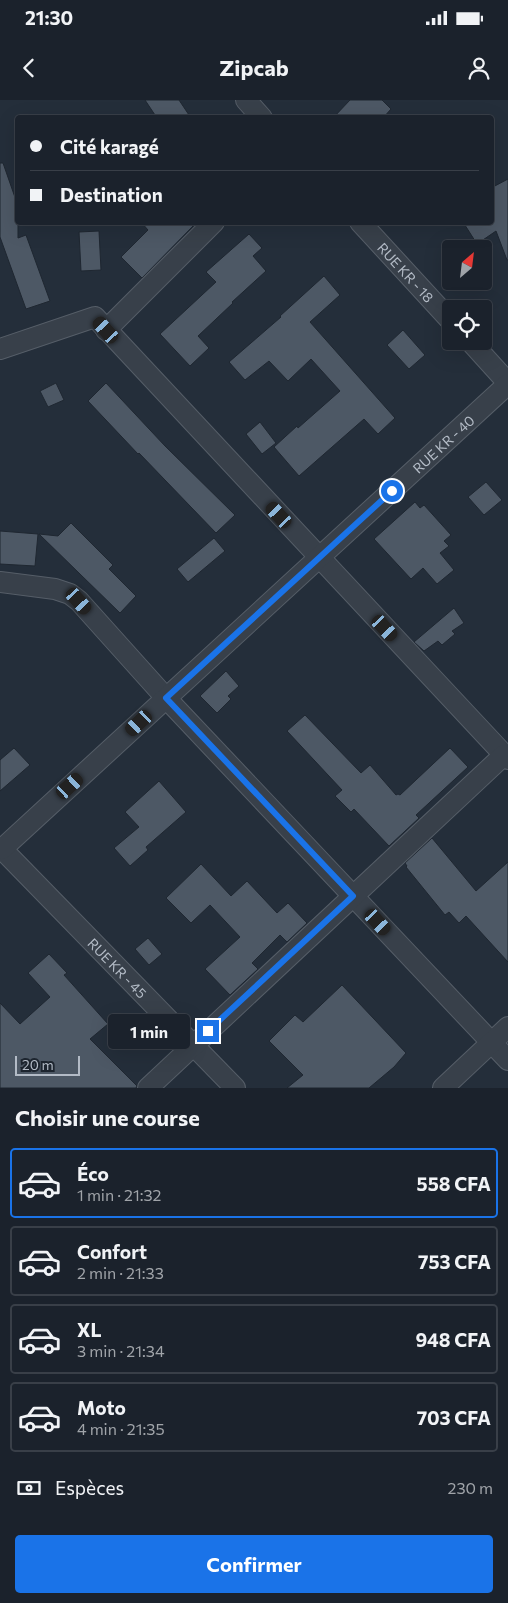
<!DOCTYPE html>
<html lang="fr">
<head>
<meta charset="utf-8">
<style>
  :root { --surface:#1b222c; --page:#282f38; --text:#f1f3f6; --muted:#a0a4a9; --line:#393f48; --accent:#1a73e8 }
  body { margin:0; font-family:Commissioner,sans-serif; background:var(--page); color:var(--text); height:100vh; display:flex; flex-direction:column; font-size:19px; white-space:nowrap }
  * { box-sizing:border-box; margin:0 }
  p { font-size:16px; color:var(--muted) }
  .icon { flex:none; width:28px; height:28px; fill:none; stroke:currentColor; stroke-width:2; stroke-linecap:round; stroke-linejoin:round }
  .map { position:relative; height:988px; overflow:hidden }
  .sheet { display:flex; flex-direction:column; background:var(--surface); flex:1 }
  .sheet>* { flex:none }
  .guide { position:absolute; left:15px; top:15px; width:479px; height:110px; border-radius:5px; box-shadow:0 5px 20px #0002,0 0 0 1px var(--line); display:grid; align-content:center; height:110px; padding:0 15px; background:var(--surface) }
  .needle { width:32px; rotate:28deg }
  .tools { position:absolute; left:442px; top:140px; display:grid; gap:10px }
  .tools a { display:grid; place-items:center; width:50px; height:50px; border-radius:5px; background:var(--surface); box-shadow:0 5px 20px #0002,0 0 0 1px var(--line); font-size:25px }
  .scale { position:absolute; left:15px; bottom:12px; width:65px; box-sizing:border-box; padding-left:5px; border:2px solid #b3bbc6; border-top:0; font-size:14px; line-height:18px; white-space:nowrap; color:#b3bbc6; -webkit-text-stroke:4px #1d252f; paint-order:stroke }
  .end { position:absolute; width:22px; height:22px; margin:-11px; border:6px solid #1a73e8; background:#fff; box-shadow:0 0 0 2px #fff }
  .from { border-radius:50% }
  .bubble { position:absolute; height:35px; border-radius:5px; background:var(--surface); box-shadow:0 5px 20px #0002,0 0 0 1px var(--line); font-size:16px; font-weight:700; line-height:35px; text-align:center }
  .car { position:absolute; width:15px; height:30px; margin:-15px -8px; border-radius:6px; box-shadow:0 0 4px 1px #0007; background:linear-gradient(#222 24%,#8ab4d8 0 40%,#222 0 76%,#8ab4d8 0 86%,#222 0) }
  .guide b { display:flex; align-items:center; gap:18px; height:48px; font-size:19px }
  .guide b+b { border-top:1px solid var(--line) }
  .guide i { width:12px; height:12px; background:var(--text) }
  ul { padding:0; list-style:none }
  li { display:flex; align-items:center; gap:15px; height:70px; margin:0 10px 8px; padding:0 5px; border:2px solid var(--line); border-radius:5px }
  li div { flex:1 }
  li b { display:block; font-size:19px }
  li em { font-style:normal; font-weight:700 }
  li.current { border-color:var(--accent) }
  li>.icon { width:45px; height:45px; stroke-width:1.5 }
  h2 { padding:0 15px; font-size:22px; line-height:60px }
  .pay { display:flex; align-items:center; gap:12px; height:55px; padding:0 15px; font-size:19px }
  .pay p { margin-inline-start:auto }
  .primary-button { display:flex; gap:10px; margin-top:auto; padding:10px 15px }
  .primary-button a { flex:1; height:58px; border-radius:5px; background:var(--accent); color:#fff; font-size:20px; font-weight:700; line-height:58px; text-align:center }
  .status { display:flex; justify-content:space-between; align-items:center; height:35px; padding:0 25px; background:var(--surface); direction:ltr }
  .status svg { height:14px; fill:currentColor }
  header { display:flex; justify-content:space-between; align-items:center; height:65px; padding:0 15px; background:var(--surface); font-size:22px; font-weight:700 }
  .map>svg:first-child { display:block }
</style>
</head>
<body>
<div class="status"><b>21:30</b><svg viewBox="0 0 49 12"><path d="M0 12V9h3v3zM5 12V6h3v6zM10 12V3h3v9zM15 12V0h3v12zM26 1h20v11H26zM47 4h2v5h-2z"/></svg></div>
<header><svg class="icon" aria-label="back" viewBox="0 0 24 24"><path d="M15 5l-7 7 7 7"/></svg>Zipcab<svg class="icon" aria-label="person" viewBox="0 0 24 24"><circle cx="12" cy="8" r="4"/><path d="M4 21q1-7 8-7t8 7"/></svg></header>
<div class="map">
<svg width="508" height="988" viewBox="0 0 508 988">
  <rect width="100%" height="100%" fill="#242e3a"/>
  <!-- building -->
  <g fill="#4d5865" stroke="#1f2731">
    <polygon points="145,0 179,0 191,18 157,18"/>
    <polygon points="350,0 382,0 391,9 383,18 333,18"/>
    <polygon points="0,63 3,63 18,106 18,138 26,135 50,201 26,209 0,137"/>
    <polygon points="508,79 508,160 507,160 496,131 477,144 463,122 491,122 491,88"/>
    <polygon points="141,122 197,122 142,178 121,157 148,130"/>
    <polygon points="99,131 101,170 81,171 79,132"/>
    <polygon points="249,134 262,148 253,156 266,171 232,202 233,203 198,236 209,248 190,266 160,234 216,182 206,172"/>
    <polygon points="324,176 340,195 310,222 395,318 378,334 364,319 299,376 274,347 297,326 298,328 340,291 311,259 288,281 269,261 245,280 229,262 281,217 280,216"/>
    <polygon points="403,230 425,255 409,269 387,245"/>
    <polygon points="56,283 64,300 48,307 40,291"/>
    <polygon points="106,283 165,346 235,415 216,433 139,353 138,354 88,301"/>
    <polygon points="260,322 276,343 262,354 246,334"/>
    <polygon points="486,382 502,400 484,415 468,397"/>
    <polygon points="415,402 420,408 424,405 451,435 444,441 449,446 440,453 454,470 437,484 423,468 411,479 374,439"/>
    <polygon points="71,423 113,465 109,469 136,496 120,513 39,434 58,436"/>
    <polygon points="0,431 38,434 35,466 0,464"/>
    <polygon points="214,438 225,451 188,482 177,469"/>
    <polygon points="454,508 464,523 452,531 455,534 442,545 438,541 424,551 414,542"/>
    <polygon points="226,571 239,586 228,596 231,599 217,613 200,596"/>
    <polygon points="305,615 361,673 370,665 396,695 398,694 400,695 450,648 468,667 416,715 419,718 389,746 354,709 351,712 335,696 342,690 287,631"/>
    <polygon points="14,648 30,665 0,691 0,660"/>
    <polygon points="159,681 186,712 146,747 148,750 130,766 114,748 139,727 125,712"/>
    <polygon points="432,738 476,791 508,762 508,862 466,816 459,823 449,812 445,815 406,767 407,766 405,763"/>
    <polygon points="201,764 231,796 247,781 277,813 288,803 307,823 287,842 280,835 252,863 258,869 230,895 205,869 240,837 210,805 191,823 166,798"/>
    <polygon points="148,838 162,854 149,865 135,849"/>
    <polygon points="49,854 67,873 64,875 108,924 90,939 137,986 136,988 0,988 0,903 20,924 50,897 28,873"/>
    <polygon points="342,885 406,953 394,967 369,988 287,988 303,975 269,941 295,915 303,922"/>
  </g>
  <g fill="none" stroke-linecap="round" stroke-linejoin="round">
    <!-- minor casing -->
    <g stroke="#565e68" stroke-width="22">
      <g id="minor">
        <polyline points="246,0 262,18"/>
        <path id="s1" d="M360,122L451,221"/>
        <polyline points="106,230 214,122"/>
        <polyline points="470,241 508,283"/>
        <polyline points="0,249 95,217 508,659"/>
        <polyline points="0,482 55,489 70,494 79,501 166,598 508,960"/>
        <path id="s2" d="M0,748L2,749L235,988"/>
        <path id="s3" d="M2,749L508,284"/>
        <polyline points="148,988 504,655"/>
        <polyline points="443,988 508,927"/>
      </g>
    </g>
    <!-- minor -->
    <use href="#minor" stroke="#38404a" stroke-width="20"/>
  </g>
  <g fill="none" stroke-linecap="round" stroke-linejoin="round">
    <!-- route -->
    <polyline stroke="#1a73e8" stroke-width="6" points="208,931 353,796 166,598 392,391"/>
  </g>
  <g text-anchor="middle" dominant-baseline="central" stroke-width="4.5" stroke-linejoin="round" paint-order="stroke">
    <!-- street labels -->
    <g font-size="14" fill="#b3bbc6" stroke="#1d252f">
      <text stroke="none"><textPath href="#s1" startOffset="68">RUE KR - 18</textPath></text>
      <text stroke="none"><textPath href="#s3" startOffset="599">RUE KR - 40</textPath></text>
      <text stroke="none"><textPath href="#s2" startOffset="168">RUE KR - 45</textPath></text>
    </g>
  </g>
</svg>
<div class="tools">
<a><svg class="needle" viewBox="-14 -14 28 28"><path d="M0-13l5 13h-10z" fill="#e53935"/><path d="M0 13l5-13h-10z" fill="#a0a4a9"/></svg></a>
<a><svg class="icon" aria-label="locate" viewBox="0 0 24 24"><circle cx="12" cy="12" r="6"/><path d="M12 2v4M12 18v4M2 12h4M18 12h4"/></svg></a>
</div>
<div class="scale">20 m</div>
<i class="end from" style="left:392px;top:391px"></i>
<i class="end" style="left:208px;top:931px"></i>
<div class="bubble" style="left:108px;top:914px;width:82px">1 min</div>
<i class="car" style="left:106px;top:230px;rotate:318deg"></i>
<i class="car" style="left:279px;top:415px;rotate:317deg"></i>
<i class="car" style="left:79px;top:501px;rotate:138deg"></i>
<i class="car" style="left:385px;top:528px;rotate:137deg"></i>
<i class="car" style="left:139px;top:623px;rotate:227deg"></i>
<i class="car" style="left:70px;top:686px;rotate:48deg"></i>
<i class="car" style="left:378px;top:822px;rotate:137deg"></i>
<div class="guide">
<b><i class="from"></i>Cité karagé</b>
<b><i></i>Destination</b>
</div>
</div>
<section class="sheet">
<h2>Choisir une course</h2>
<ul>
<li class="current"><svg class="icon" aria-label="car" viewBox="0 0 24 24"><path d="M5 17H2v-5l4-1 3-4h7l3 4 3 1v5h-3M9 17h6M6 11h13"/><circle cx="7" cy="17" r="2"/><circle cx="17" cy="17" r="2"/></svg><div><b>Éco</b><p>1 min · 21:32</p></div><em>558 CFA</em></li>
<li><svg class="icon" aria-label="car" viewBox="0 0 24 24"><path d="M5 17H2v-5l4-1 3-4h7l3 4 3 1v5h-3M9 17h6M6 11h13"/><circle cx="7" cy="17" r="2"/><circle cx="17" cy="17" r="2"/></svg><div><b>Confort</b><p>2 min · 21:33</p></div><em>753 CFA</em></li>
<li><svg class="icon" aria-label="car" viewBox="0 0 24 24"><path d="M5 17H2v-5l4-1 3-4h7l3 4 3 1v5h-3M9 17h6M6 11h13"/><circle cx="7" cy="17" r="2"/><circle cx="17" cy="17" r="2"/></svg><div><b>XL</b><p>3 min · 21:34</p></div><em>948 CFA</em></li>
<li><svg class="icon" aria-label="car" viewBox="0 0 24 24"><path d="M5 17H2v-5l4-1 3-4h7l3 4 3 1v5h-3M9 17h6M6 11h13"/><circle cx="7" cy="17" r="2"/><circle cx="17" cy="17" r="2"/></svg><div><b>Moto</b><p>4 min · 21:35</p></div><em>703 CFA</em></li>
</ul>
<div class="pay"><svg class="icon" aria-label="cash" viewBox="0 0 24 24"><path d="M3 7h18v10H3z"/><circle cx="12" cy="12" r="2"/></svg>Espèces<p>230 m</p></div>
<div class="primary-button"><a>Confirmer</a></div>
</section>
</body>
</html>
